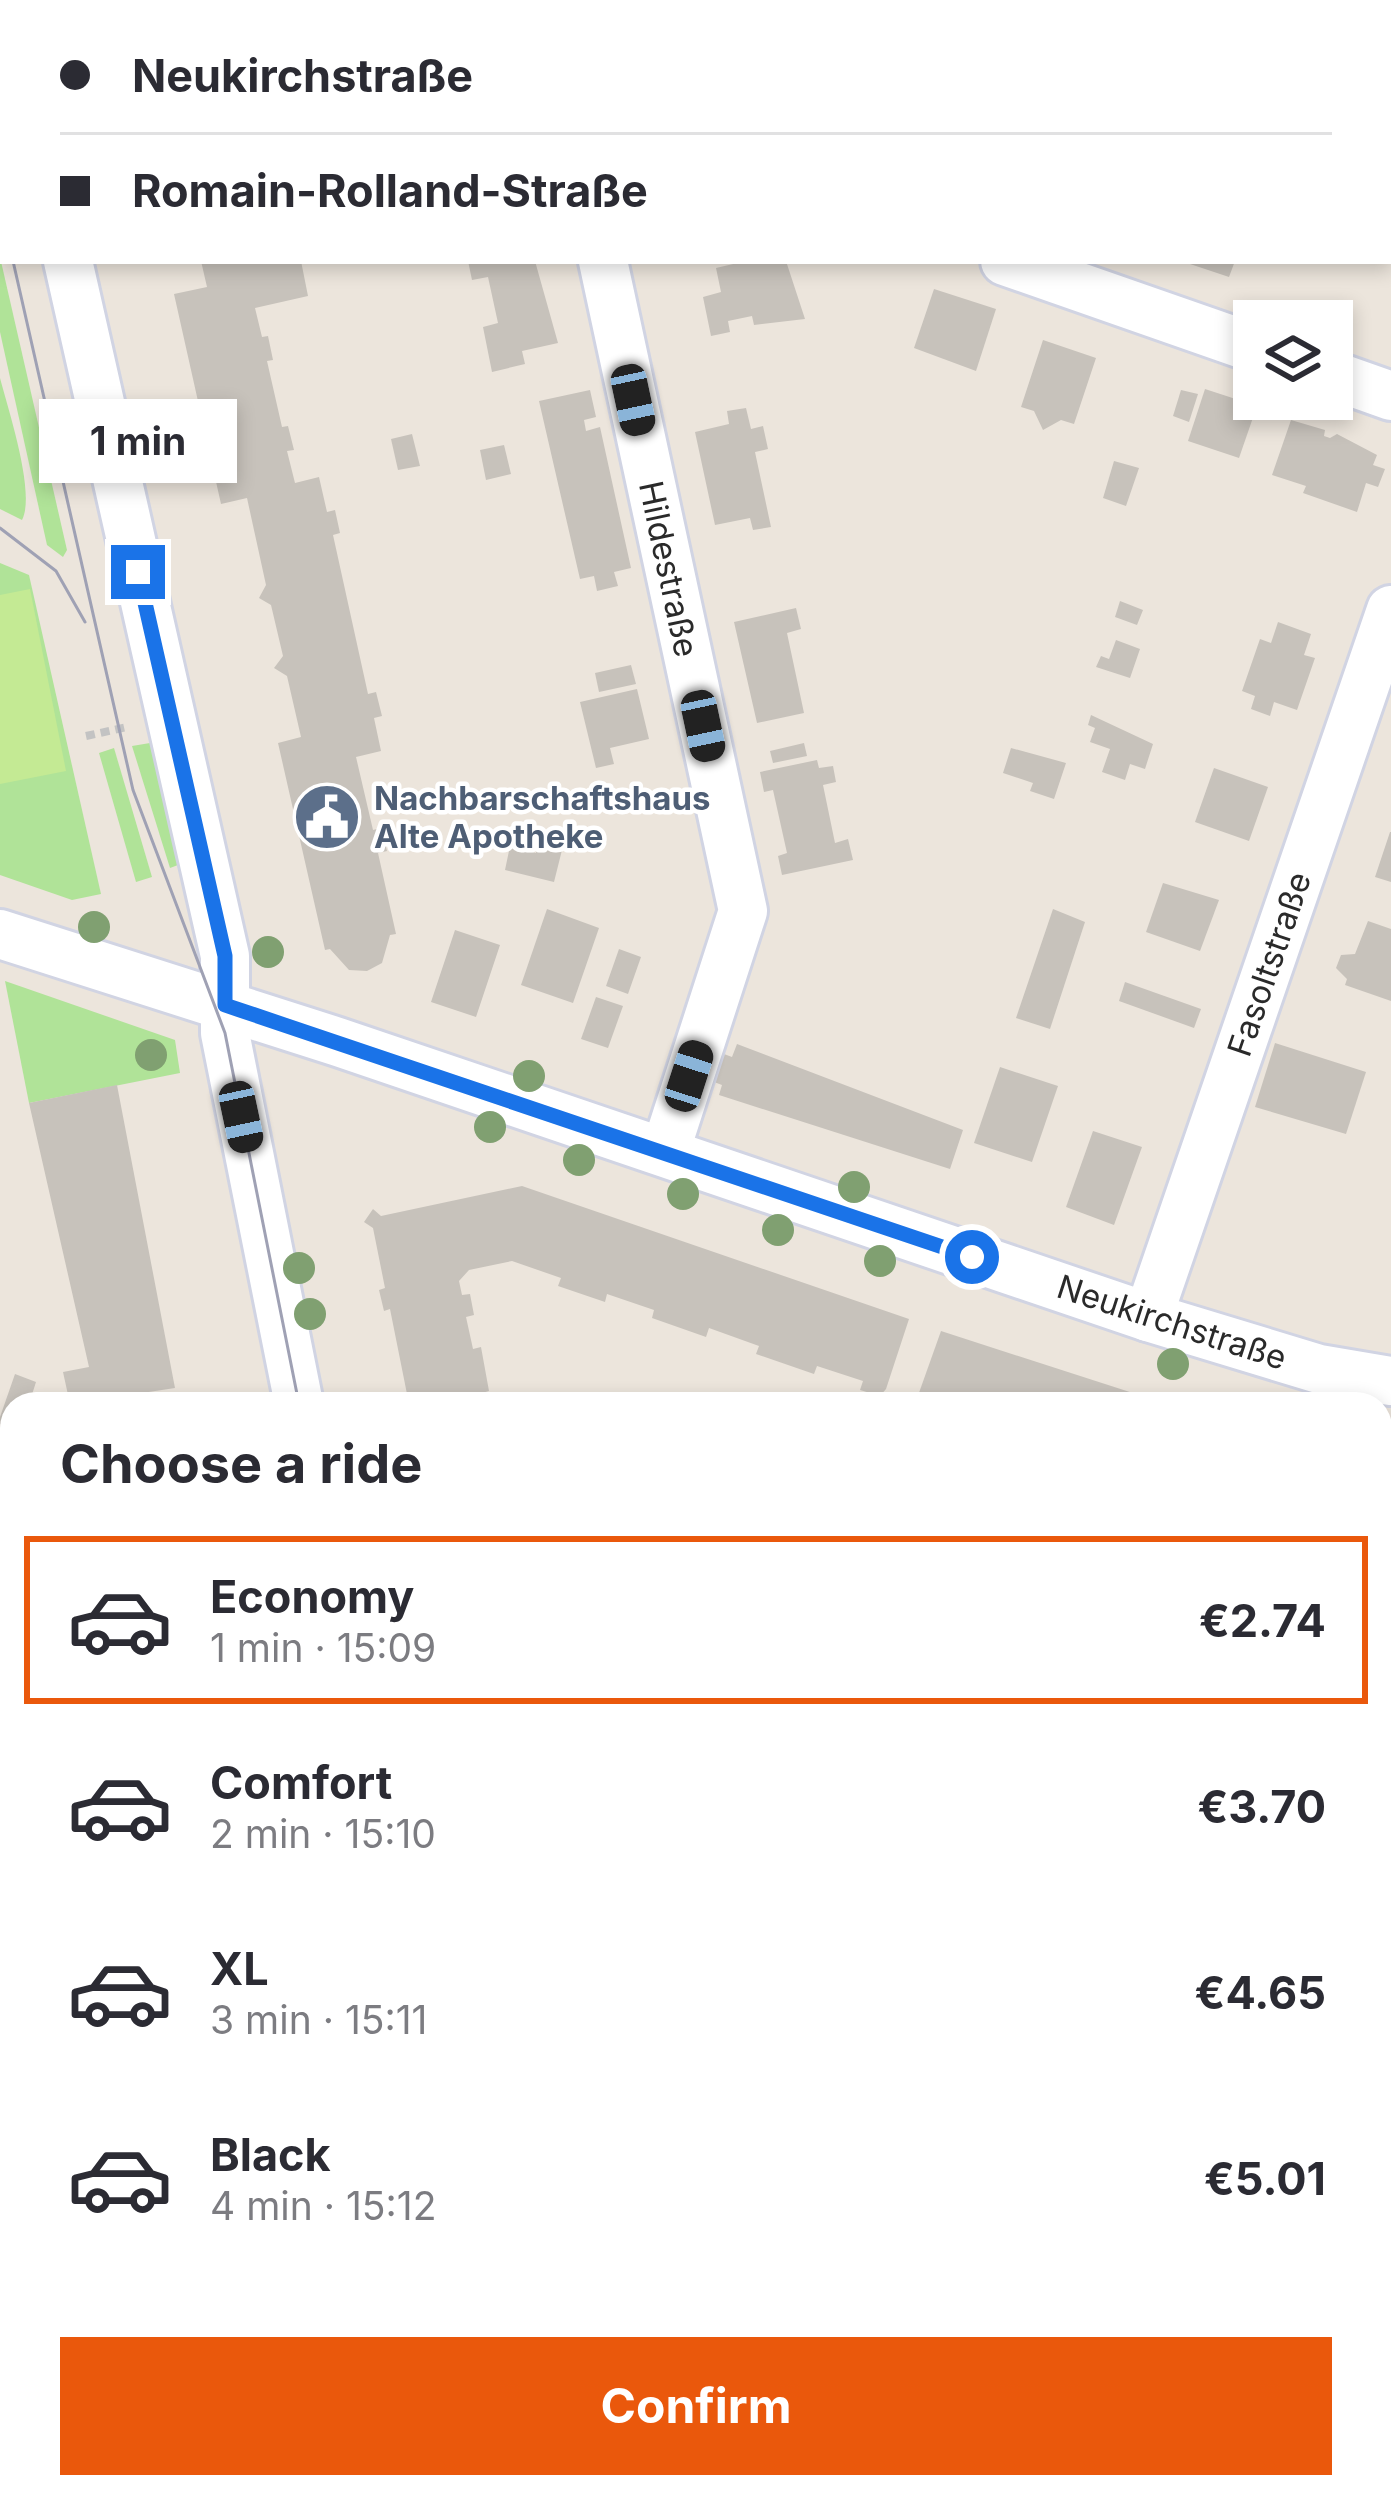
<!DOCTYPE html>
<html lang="en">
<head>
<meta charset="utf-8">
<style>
  :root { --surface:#fff; --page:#f7f7f7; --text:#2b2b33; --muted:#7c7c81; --line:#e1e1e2; --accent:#ea580c }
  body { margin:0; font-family:Inter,sans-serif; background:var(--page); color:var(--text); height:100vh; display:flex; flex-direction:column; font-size:45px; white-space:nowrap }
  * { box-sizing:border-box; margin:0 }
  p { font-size:39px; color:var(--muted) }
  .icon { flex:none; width:66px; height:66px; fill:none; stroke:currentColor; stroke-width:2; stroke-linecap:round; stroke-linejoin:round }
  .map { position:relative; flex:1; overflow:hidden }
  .details { position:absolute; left:0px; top:1392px; width:1392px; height:1107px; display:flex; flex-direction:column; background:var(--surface); border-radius:36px 36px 0 0; box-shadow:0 6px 18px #0003 }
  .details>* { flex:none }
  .top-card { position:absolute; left:0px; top:0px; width:1392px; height:264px; box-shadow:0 6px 18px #0003; display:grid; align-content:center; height:264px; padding:0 60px; background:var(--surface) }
  .buttons { position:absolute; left:1233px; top:300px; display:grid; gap:24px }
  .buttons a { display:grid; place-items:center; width:120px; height:120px; border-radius:0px; background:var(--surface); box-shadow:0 6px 18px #0003; font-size:60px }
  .end { position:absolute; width:54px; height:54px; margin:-27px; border:15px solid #1a73e8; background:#fff; box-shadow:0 0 0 6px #fff }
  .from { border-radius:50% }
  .bubble { position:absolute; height:84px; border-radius:0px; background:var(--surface); box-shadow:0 6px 18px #0003; font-size:39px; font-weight:700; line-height:84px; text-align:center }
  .car { position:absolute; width:36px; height:72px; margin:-36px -18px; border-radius:15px; box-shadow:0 0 9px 3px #0007; background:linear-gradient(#222 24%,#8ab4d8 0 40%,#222 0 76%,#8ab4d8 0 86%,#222 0) }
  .top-card b { display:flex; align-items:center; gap:42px; height:114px; font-size:45px }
  .top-card b+b { border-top:3px solid var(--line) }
  .top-card i { width:30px; height:30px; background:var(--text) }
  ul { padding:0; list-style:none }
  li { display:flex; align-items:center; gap:36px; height:168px; margin:0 24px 18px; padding:0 36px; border:6px solid transparent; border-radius:0px }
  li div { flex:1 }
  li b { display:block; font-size:45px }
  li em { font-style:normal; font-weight:700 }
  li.on { border-color:var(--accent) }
  li>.icon { width:108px; height:108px; stroke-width:1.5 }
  h2 { padding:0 60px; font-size:54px; line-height:144px }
  .cta { display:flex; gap:24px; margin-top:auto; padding:24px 60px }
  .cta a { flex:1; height:138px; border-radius:0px; background:var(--accent); color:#fff; font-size:48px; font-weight:700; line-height:138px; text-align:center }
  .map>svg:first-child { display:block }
</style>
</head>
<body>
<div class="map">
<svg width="1391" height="2498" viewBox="0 0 1391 2498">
  <rect width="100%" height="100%" fill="#ece5dc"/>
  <!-- green -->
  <g fill="#b0e398">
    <polygon points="0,257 67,550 63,557 47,545 0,332"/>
    <path d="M0,378C8,409 36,493 22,520L0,509Z"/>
    <polygon points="0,563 29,575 101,894 72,900 0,875"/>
    <polygon points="150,743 178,865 170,868 132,746"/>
    <polygon points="114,748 152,877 136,882 99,753"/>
    <polygon points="5,981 175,1040 180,1073 29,1103"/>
    <polygon points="317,2487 493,2487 480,2498 278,2498"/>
  </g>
  <!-- pitch -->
  <polygon fill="#c4ea94" points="30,589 66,771 0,784 0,595"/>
  <!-- building -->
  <g fill="#c7c2bb">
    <polygon points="201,261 301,261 308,296 255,308 262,337 268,336 273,360 267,361 282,427 288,426 294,450 287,451 295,483 319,477 327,512 335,510 340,533 333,535 368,694 376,692 382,716 374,718 381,751 356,757 373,830 381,828 387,851 378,853 396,934 390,935 382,963 367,971 349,970 330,949 325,950 278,743 301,737 287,676 274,668 283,656 271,605 259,598 266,585 247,498 221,504 174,294 207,287"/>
    <polygon points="468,261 535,261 558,343 522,351 525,364 492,372 483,327 498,323 488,277 472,280"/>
    <polygon points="746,261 786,261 805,319 754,325 752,316 728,321 730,332 711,336 703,297 721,292 716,268"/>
    <polygon points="1181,261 1235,261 1229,277"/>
    <polygon points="934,289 996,309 976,371 914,348"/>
    <polygon points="1043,340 1096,358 1074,424 1061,420 1043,430 1034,411 1021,407"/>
    <polygon points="1205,389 1257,406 1239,458 1188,441"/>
    <polygon points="590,390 596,417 584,420 586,431 600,427 631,568 614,572 618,586 597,591 594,576 580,579 539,401"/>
    <polygon points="1181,390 1198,394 1189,422 1173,416"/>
    <polygon points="746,408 751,429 763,426 768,449 755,452 771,527 753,530 750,518 715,525 695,432 729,424 727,411"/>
    <polygon points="1291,420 1325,430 1324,436 1330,438 1337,434 1377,455 1373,465 1385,469 1378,487 1366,483 1357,512 1303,493 1306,486 1272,475"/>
    <polygon points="412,434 420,466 398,470 391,439"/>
    <polygon points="504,445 511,474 486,480 480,450"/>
    <polygon points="1114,461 1139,468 1126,506 1103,498"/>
    <polygon points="1120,601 1143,610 1137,625 1115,617"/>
    <polygon points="796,608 801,629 787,633 804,713 757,723 734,622"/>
    <polygon points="1278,622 1311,634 1304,655 1315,658 1297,710 1274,702 1270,716 1251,709 1255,696 1242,691 1260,639 1271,643"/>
    <polygon points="1116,640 1140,649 1130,678 1096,667 1101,656 1109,659"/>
    <polygon points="631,665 636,684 599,692 595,673"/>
    <polygon points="637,689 649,739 610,748 614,764 596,768 580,702"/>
    <polygon points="1091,715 1153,744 1145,769 1130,764 1125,780 1102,772 1110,749 1090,742 1095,728 1088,725"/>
    <polygon points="804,743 807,756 773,763 770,751"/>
    <polygon points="1011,748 1066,763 1054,799 1030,791 1033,783 1003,773"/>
    <polygon points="817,760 819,768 833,766 836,782 823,785 835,843 848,839 853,860 782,875 778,856 787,853 773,790 764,792 760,772"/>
    <polygon points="1214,768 1268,787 1249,841 1195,822"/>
    <polygon points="541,831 565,838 554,882 505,870 510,846 536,853"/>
    <polygon points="1390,832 1391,832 1391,882 1375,877"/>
    <polygon points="1163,883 1219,900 1200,951 1146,932"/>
    <polygon points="547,909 599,928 573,1003 521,985"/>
    <polygon points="1053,909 1085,922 1050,1029 1016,1018"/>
    <polygon points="1368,921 1391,929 1391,1001 1345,985 1347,979 1336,968 1341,955 1355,954"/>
    <polygon points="455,930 500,945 476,1017 431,1002"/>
    <polygon points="619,949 641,957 628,994 606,986"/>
    <polygon points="1125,982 1201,1009 1194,1028 1119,1001"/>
    <polygon points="596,997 623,1006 608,1048 581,1039"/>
    <polygon points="1275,1043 1366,1072 1346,1134 1255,1107"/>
    <polygon points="737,1044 963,1130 950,1169 719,1095 722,1085 714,1082 724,1054 732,1057"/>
    <polygon points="1000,1067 1058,1086 1032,1162 974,1143"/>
    <polygon points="117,1085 175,1388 70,1404 63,1372 89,1367 29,1103"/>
    <polygon points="1093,1131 1142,1147 1114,1225 1066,1207"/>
    <polygon points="522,1186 909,1319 886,1389 880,1396 860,1390 863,1381 817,1366 814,1374 756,1354 759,1346 709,1328 706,1337 652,1318 654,1310 607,1294 605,1302 558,1286 561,1278 512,1261 469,1270 459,1281 462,1295 470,1294 474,1315 466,1317 473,1349 481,1347 489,1391 482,1393 484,1404 409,1404 390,1309 384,1311 379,1290 385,1288 373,1228 364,1222 373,1209 381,1216"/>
    <polygon points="941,1331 1136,1394 1152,1404 915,1404"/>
    <polygon points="15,1374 36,1382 29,1404 12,1404 12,1428 0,1424 0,1417"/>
    <polygon points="12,1494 12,1568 0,1564 0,1528"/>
    <polygon points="11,1789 12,1789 12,1842 0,1838"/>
    <polygon points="0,2000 12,2004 12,2090 6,2107 0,2105"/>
    <polygon points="1391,2440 1391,2498 1376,2498 1365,2487 1380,2487 1380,2452"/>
    <polygon points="965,2487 1057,2487 1050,2498 958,2498"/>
  </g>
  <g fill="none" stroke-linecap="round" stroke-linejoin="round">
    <!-- minor casing -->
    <g stroke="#d1d4e3" stroke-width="54">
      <g id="minor">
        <polyline points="9,0 10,3"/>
        <polyline points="541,0 542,3"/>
        <polyline points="1085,3 1086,0"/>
        <polyline points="68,261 225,956 225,1033 299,1404"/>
        <polyline points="603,261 743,911 665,1152"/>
        <polyline points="1005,261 1254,348"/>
        <polyline points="1332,375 1391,396"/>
        <polyline points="0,934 338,1042 1148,1317 1319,1369 1391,1381"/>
        <polyline points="1148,1317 1391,610"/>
        <polyline points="0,1682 12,1686"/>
        <polyline points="1380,1789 1391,1773"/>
        <polyline points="888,2498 895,2487"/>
      </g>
    </g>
    <!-- major casing -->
    <g stroke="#c3c3c3" stroke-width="66">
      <g id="major">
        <polyline points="562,2487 569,2498"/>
        <polyline points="206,2498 245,2487"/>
      </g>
    </g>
    <!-- path -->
    <g stroke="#c3c3c3" stroke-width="8" stroke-dasharray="9 6" stroke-linecap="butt">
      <polyline points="0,128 3,142"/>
      <polyline points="86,736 127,727"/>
    </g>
    <!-- minor -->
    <use href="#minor" stroke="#fff" stroke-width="48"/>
    <!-- major -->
    <use href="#major" stroke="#f0d15d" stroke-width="60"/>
    <!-- tram -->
    <g stroke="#9fa1b4" stroke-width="3">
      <polyline points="0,212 3,221"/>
      <polyline points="13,261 133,790 225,1033 299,1404"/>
      <polyline points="0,528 56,571 85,622"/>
      <polyline points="573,2487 583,2498"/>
    </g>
  </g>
  <!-- trees -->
  <g fill="#80a071">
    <circle cx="94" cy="927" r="16"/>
    <circle cx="268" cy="952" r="16"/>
    <circle cx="151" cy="1055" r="16"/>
    <circle cx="529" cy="1076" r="16"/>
    <circle cx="490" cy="1127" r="16"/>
    <circle cx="579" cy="1160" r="16"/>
    <circle cx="854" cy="1187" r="16"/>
    <circle cx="683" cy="1194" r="16"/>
    <circle cx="778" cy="1230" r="16"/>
    <circle cx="880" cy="1261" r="16"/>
    <circle cx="299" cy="1268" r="16"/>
    <circle cx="310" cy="1314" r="16"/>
    <circle cx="1173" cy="1364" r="16"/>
  </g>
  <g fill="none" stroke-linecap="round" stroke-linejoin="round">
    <!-- route -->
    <polyline stroke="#1a73e8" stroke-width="15" points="138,572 225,956 225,1005 972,1257"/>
  </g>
  <!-- icons -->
  <defs>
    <g id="civic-disc" transform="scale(3.45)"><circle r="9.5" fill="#5c6f8a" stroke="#fff"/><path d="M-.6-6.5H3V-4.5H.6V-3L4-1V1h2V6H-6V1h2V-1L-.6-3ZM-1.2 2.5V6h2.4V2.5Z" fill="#fff"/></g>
  </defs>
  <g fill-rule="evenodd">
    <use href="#civic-disc" x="327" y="817"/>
  </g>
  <g text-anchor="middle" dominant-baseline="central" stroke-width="9" stroke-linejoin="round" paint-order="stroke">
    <!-- street labels -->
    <g font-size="33" fill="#2a2a2a" stroke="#fff">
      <text transform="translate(669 569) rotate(78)">Hildestraße</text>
      <text transform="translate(1269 964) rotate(-71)">Fasoltstraße</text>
      <text transform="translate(1172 1322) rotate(18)">Neukirchstraße</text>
    </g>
    <!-- service labels -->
    <g font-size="33" font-weight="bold" fill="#4e5e75" stroke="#fff" text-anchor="start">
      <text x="374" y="798">Nachbarschaftshaus<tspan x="374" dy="38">Alte Apotheke</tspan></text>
    </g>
  </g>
</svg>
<div class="buttons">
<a><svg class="icon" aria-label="layers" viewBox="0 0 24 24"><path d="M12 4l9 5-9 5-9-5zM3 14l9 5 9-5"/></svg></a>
</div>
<i class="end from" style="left:972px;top:1257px"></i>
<i class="end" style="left:138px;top:572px"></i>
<div class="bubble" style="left:39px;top:399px;width:198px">1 min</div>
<i class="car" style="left:633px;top:400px;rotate:168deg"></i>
<i class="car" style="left:703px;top:726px;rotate:168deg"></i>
<i class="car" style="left:689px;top:1076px;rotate:18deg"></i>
<i class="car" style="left:241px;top:1117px;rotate:168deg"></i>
<div class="top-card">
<b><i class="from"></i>Neukirchstraße</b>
<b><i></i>Romain-Rolland-Straße</b>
</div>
<section class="details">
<h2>Choose a ride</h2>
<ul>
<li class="on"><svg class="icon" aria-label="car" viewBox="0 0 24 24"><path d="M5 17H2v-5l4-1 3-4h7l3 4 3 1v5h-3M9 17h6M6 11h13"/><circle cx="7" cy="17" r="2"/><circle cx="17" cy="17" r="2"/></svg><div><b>Economy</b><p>1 min · 15:09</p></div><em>€2.74</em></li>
<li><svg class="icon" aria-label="car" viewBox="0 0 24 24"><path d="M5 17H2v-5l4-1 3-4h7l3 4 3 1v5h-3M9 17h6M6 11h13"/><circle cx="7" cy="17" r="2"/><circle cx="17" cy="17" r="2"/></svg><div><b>Comfort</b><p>2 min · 15:10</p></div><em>€3.70</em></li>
<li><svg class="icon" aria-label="car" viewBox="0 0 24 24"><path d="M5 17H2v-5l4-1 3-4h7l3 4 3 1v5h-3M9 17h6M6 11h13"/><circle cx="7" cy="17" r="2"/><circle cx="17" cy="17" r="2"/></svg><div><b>XL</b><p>3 min · 15:11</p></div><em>€4.65</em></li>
<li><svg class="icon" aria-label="car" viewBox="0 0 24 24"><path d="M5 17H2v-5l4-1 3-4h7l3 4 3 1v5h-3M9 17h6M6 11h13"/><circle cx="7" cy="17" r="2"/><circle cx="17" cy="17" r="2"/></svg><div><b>Black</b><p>4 min · 15:12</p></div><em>€5.01</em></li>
</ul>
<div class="cta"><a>Confirm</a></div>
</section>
</div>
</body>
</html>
